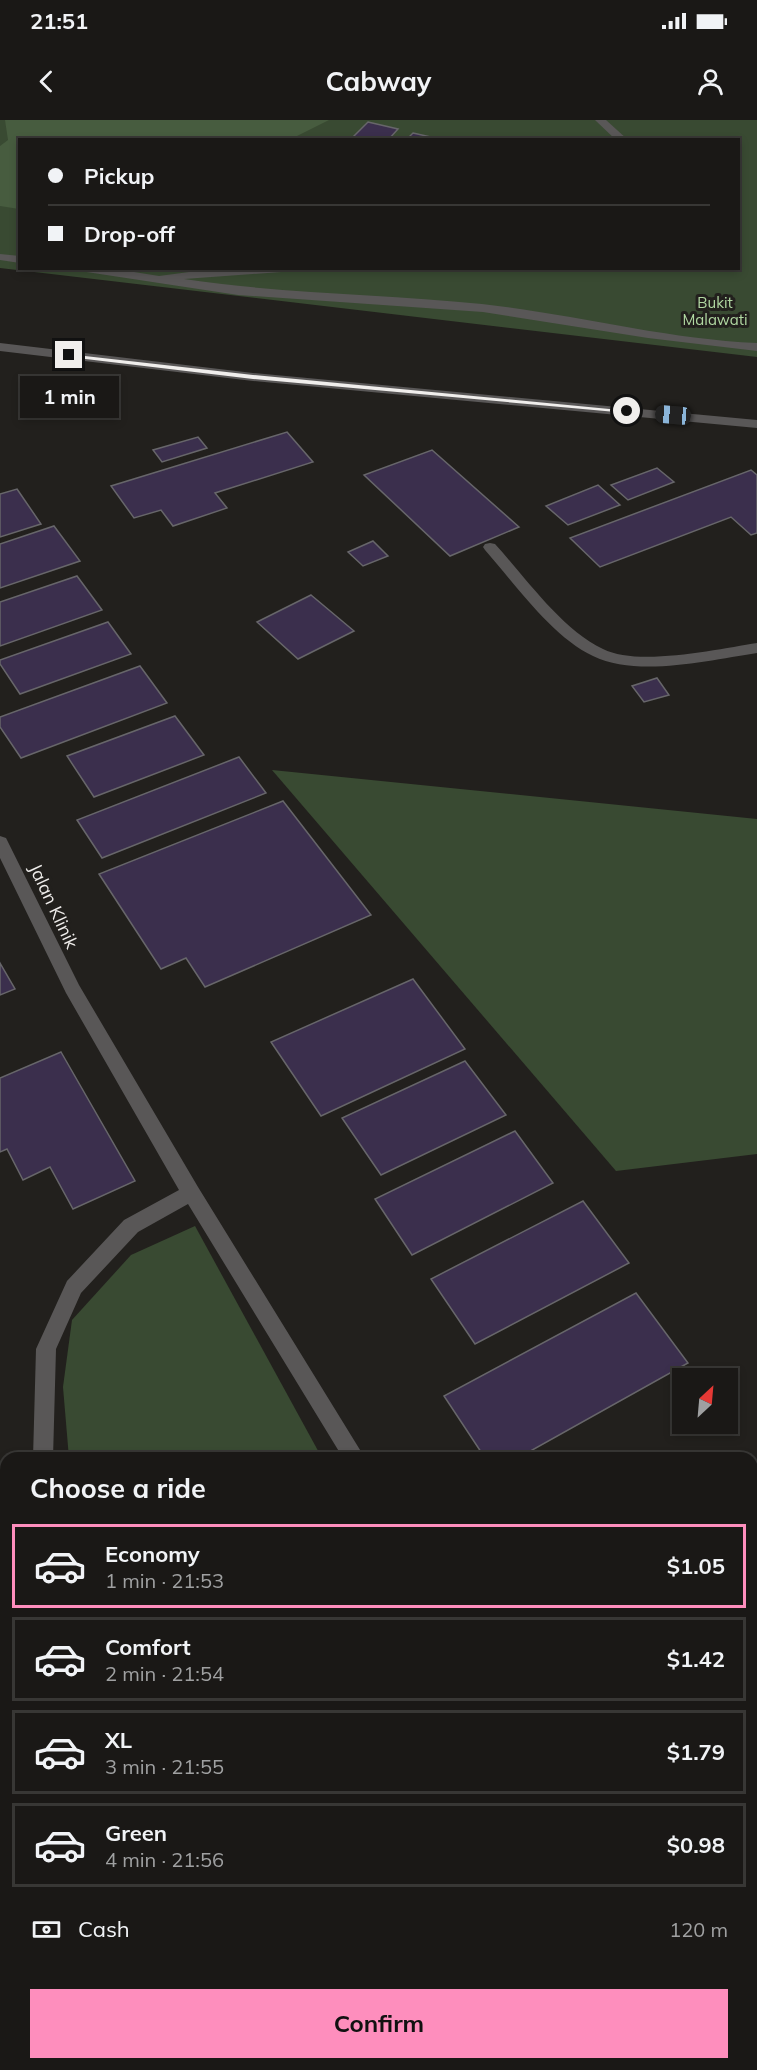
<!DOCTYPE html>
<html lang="en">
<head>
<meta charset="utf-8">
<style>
  :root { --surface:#1a1816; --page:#23211f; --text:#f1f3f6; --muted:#9fa0a1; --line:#383735; --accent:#fe8ebd }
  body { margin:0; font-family:Mulish,sans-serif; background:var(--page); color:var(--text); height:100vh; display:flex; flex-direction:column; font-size:22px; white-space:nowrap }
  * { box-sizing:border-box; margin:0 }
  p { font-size:20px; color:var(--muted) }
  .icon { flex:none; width:33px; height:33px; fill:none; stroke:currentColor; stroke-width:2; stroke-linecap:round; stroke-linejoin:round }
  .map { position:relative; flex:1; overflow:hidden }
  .sheet { position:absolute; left:0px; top:1332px; width:758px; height:618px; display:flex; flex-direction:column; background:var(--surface); border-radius:18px 18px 0 0; box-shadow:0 3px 9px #0003,0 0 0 2px var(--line) }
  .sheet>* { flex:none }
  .hud { position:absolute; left:18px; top:18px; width:722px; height:132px; border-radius:0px; box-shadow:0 3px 9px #0003,0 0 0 2px var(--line); display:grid; align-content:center; height:132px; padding:0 30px; background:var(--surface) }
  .needle { width:39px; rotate:26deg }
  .fabs { position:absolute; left:672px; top:1248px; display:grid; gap:12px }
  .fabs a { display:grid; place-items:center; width:66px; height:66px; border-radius:0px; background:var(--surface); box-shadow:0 3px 9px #0003,0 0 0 2px var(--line); font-size:30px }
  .end { position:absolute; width:27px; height:27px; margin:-14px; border:8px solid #f0eeec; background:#111; box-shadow:0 0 0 3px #111 }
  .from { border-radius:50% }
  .bubble { position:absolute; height:42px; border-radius:0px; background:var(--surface); box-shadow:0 3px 9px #0003,0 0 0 2px var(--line); font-size:20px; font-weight:700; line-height:42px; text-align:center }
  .car { position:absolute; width:18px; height:36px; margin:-18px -9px; border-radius:8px; box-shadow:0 0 4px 2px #0007; background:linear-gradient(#222 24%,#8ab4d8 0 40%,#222 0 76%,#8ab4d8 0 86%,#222 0) }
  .hud b { display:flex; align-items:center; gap:21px; height:57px; font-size:22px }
  .hud b+b { border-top:2px solid var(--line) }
  .hud i { width:15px; height:15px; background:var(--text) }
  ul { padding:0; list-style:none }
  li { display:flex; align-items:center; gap:18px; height:84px; margin:0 12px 9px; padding:0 18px; border:3px solid var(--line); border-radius:0px }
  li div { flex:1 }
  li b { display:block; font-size:22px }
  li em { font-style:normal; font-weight:700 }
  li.active { border-color:var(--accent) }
  li>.icon { width:54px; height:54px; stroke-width:1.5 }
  h2 { padding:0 30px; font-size:27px; line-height:72px }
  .pay { display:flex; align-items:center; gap:15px; height:66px; padding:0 30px; font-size:22px }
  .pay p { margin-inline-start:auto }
  .action { display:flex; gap:12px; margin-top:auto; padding:12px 30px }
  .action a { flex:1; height:69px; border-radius:0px; background:var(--accent); color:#111; font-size:24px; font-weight:700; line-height:69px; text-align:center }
  .status { display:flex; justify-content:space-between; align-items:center; height:42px; padding:0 30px; background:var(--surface); direction:ltr }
  .status svg { height:16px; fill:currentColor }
  header { display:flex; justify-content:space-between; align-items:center; height:78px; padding:0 30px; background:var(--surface); font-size:27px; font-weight:700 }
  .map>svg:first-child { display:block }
</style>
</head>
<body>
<div class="status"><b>21:51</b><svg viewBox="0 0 49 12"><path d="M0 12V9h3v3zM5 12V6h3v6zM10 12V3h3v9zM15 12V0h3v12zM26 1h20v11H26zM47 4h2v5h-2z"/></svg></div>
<header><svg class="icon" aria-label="back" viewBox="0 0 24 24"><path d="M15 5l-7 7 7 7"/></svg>Cabway<svg class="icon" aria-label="person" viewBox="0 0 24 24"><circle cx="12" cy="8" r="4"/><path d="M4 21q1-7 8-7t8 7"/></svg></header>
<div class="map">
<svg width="757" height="1950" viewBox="0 0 757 1950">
  <rect width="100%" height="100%" fill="#22201d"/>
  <!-- green -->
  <g fill="#394a32" fill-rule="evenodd">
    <path d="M0,0H757V237L0,148ZM20,20H738V148H20Z"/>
    <polygon points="272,650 757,699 757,1034 616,1051"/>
    <polygon points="195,1106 322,1338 69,1338 63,1267 72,1200 131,1135"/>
  </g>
  <!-- forest -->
  <polygon fill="#475c3f" points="5,0 329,0 291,19 20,20 19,89 0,86 0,26 8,20"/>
  <!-- building -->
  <g fill="#3b2f4d" stroke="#67666a" stroke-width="1.5">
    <polygon points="368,2 398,9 388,20 350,20"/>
    <polygon points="413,13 435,18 406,20"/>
    <polygon points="287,312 313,342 215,373 227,388 173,406 161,390 134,398 111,366"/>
    <polygon points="198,317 207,328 162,342 153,330"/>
    <polygon points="432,330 519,407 450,436 364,355"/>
    <polygon points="657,348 674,362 628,380 611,365"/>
    <polygon points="751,350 757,355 757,413 751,415 731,397 600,447 570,418"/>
    <polygon points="598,365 620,385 568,405 546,386"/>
    <polygon points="17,369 41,404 0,417 0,374"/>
    <polygon points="54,406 80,441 0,468 0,424"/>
    <polygon points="373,421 388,436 363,446 348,432"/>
    <polygon points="77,456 102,490 0,526 0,482"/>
    <polygon points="311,475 354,511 298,539 257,502"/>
    <polygon points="108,502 131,534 20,574 0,544 0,540"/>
    <polygon points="140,546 167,583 21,638 0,607 0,597"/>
    <polygon points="657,558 669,575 644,582 632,566"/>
    <polygon points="175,596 204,635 94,677 67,636"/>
    <polygon points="239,637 266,673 102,738 77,700"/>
    <polygon points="283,681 371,795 205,867 186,838 161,849 99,754"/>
    <polygon points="0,843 15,869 0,875"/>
    <polygon points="413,859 465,929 321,996 271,922"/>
    <polygon points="61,932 135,1061 73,1089 50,1047 23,1060 7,1029 0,1032 0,958"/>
    <polygon points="465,941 506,995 381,1055 342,998"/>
    <polygon points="515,1011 553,1063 412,1135 375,1079"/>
    <polygon points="583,1081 629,1143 475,1224 431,1159"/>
    <polygon points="636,1173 688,1243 518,1338 485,1338 444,1276"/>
    <polygon points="752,1391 757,1398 757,1476 752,1480"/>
    <polygon points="757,1516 757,1639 752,1631 752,1519"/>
  </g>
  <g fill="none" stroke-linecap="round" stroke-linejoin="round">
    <!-- lane -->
    <g fill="#595757" fill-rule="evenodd">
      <polygon points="595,0 606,0 628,20 616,20"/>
      <polygon points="0,134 20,136 20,143 0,140"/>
      <path d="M75,148H109L159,156L212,149L300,148L295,151L184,159C283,174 383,174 482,184C574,194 665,219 757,223V231L648,218L483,192L238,175L80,151Z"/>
      <path d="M490,423L495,424C526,458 561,509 603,529C638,547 718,529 757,523V533C709,540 638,558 593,536C552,517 515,464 485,430L483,427L485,424Z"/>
      <polygon points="757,1676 757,1703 752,1705 752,1679"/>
    </g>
    <!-- street -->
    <g fill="#595757" fill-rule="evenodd">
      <polygon points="0,223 253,253 757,300 757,308 253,261 0,231"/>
      <polygon points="0,716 6,718 8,722 79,865 198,1067 365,1338 343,1338 188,1084 138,1112 81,1173 56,1229 53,1338 33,1338 36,1229 67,1161 124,1100 179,1070 66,873 0,738"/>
      <polygon points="752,1905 757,1907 757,1936 752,1933"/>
      <rect x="73" y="1944" width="26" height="6"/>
    </g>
  </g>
  <!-- route -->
  <polygon fill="#f0eeec" points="67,234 253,255 630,291 627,293 253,259 69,237"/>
  <g text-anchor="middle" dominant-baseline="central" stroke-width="6" stroke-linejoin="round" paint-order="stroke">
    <!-- far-park labels -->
    <g font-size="15" fill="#b1d8a2" stroke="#22201d">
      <text x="715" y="182">Bukit<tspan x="715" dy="17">Malawati</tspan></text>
    </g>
    <!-- street labels -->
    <g font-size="18" fill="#f0eeec" stroke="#22201d">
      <text transform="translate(54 786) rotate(65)">Jalan Klinik</text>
    </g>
  </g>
</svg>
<div class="fabs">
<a><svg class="needle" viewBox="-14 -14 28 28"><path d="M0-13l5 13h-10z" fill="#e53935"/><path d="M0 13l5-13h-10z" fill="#9fa0a1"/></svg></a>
</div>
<i class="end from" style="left:627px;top:291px"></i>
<i class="end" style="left:69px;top:235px"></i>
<div class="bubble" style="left:20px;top:256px;width:99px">1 min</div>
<i class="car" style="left:673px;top:295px;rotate:275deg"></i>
<div class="hud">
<b><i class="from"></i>Pickup</b>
<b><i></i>Drop-off</b>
</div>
<section class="sheet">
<h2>Choose a ride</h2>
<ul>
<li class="active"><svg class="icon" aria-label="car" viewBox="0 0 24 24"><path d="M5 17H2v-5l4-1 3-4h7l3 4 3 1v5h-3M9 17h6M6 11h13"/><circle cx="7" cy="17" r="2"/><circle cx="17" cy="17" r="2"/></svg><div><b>Economy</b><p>1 min · 21:53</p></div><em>$1.05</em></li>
<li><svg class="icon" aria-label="car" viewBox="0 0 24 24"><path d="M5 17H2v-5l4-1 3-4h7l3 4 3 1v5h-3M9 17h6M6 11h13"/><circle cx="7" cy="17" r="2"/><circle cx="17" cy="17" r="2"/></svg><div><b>Comfort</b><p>2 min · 21:54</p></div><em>$1.42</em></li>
<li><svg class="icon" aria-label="car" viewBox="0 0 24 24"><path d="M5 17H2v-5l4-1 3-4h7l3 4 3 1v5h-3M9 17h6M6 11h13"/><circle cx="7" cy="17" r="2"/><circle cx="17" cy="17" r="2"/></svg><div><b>XL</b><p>3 min · 21:55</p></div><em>$1.79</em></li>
<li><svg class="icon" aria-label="car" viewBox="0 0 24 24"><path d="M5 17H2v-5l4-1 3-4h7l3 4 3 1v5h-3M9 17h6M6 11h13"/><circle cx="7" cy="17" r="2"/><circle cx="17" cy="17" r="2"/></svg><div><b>Green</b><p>4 min · 21:56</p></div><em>$0.98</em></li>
</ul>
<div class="pay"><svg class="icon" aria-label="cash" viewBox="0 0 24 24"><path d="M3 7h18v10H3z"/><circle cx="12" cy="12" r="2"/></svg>Cash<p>120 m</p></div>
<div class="action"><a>Confirm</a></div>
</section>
</div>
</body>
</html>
